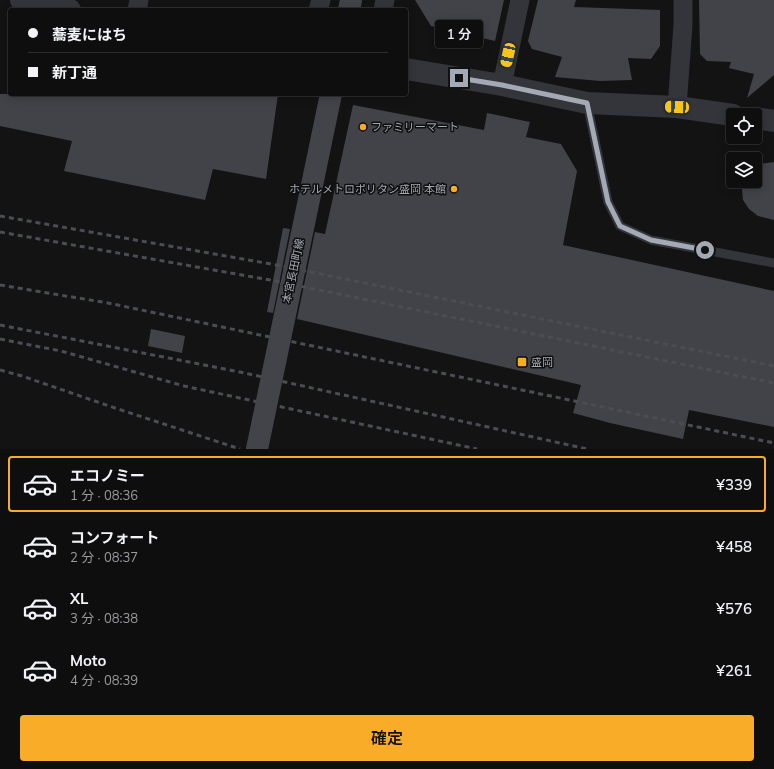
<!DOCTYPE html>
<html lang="ja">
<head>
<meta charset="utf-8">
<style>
  :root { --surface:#0e0e0f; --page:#1c1c1d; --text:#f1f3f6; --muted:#9b9c9e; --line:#2e2e2f; --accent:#f8ac27 }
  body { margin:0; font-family:Mulish,"Noto Sans JP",sans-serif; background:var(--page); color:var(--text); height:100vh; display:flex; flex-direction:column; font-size:15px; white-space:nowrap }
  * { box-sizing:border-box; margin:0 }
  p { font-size:13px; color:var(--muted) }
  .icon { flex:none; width:22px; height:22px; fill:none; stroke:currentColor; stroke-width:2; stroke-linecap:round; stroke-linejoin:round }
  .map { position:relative; height:449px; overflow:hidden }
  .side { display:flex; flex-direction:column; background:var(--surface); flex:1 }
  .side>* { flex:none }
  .guide { position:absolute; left:8px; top:8px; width:400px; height:88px; border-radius:4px; box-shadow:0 2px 10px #0003,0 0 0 1px var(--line); display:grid; align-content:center; height:88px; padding:0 20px; background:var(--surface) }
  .controls { position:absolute; left:726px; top:108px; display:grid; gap:8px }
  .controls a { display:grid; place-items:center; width:36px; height:36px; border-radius:4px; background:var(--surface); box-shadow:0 2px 10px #0003,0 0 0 1px var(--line); font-size:20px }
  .end { position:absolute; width:18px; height:18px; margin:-9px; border:5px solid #a4aab5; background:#111; box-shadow:0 0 0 2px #111 }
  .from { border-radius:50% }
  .bubble { position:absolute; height:28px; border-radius:4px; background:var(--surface); box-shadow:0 2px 10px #0003,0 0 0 1px var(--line); font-size:13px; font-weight:600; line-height:28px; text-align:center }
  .car { position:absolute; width:12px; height:24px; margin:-12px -6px; border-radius:5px; box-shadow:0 0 3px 1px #0007; background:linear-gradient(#f5c518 24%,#345 0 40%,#f5c518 0 76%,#345 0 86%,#f5c518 0) }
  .guide b { display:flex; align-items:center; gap:14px; height:38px; font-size:15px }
  .guide b+b { border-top:1px solid var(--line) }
  .guide i { width:10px; height:10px; background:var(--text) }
  ul { padding:7px 0 0; list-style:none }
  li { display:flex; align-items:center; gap:12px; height:56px; margin:0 8px 6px; padding:0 12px; border:2px solid transparent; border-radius:4px }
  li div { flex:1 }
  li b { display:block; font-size:15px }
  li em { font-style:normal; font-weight:600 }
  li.selected { border-color:var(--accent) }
  li>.icon { width:36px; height:36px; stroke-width:1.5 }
  .cta { display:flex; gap:8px; margin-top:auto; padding:8px 20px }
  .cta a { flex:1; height:46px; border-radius:4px; background:var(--accent); color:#111; font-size:16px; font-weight:600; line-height:46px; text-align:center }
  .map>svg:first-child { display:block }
</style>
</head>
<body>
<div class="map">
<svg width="774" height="449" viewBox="0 0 774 449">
  <rect width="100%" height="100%" fill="#131314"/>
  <!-- building -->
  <g fill="#424348">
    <polygon points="415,0 504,0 495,41 431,26"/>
    <polygon points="538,0 576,0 574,7 660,10 660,46 651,59 628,58 632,80 600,81 555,77 562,57 532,49 528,41"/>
    <polygon points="699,0 774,0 774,75 747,98 754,74 729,68 731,62 707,61 700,54"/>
    <polygon points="0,94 278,94 266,179 213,169 205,200 64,171 72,141 0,126"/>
    <polygon points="353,105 484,130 487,113 530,122 526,137 561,144 577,171 563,245 774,291 774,427 689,410 683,439 610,423 573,413 581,385 297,319 315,232 325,234"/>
    <polygon points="774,162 774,220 758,216 749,209 743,200 742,189 744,181 755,181 755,167 761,164"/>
    <polygon points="283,228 290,229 273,313 267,312"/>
    <polygon points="151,329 185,336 182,353 148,346"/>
  </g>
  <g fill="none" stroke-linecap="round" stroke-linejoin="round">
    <!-- service -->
    <polyline stroke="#34353a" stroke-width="9" points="587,103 608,202 620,226 651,240 774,263"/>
    <!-- minor -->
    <g stroke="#34353a" stroke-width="19">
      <polyline points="137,10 139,0"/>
      <polyline points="318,10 321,0"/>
      <polyline points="383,10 385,0"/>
      <polyline points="502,85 520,0"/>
      <polyline points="677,107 683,25 683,0"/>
    </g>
    <!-- tertiary -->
    <g stroke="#34353a" stroke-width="22">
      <polyline points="21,0 70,10"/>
      <polyline points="406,69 502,85 587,103 677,107 733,115"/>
      <polyline points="755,118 774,121"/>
    </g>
    <!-- secondary -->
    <polyline stroke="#42444a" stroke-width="22" points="349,10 351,0"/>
    <!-- rail -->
    <g stroke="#4a4d53" stroke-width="3" stroke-dasharray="5 4" stroke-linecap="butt">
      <polyline points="0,216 271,264 774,366"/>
      <polyline points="0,232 270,280 774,383"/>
      <polyline points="0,285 108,303 774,443"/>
      <polyline points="0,325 240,372 587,449"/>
      <polyline points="0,339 61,351 184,386 477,449"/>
      <polyline points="0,370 22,376 115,408 240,449"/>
    </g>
    <!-- secondary-bridge -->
    <polyline stroke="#42444a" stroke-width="22" points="257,449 331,94"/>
  </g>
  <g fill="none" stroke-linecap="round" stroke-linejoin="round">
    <!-- route -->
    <polyline stroke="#a4aab5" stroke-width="5" points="459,78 502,85 587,103 608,202 620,226 651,240 705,250"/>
  </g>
  <!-- markers -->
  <g fill="#f8ac27" stroke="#0e0e0f" stroke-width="1.5">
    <circle cx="363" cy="127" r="4"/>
    <circle cx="454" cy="189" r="4"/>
    <rect x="517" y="357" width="10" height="10" rx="2"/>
  </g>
  <g text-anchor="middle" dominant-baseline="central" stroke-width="3" stroke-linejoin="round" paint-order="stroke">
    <!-- poi labels -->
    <g font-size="11" fill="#a4aab5" stroke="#0e0e0f" text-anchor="start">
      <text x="371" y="127">ファミリーマート</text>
      <text x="446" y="189" text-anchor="end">ホテルメトロポリタン盛岡 本館</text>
      <text x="531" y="362">盛岡</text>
    </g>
    <!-- street labels -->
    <g font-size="11" fill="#a4aab5" stroke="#0e0e0f">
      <text transform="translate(293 271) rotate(-78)">本宮長田町線</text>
    </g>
  </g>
</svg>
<div class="controls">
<a><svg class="icon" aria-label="locate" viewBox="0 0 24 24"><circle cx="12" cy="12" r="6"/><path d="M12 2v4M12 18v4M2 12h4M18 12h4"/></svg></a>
<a><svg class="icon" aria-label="layers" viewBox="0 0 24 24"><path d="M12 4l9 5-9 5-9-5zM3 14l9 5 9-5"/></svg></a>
</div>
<i class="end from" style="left:705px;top:250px"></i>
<i class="end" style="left:459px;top:78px"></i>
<div class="bubble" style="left:435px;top:20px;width:48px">1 分</div>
<i class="car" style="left:508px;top:55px;rotate:192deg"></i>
<i class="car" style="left:677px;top:107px;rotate:273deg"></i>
<div class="guide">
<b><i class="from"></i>蕎麦にはち</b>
<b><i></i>新丁通</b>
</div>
</div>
<section class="side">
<ul>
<li class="selected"><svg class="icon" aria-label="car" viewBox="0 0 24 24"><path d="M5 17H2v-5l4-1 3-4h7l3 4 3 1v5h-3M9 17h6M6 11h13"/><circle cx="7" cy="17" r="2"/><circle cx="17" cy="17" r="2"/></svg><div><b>エコノミー</b><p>1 分 · 08:36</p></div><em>¥339</em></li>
<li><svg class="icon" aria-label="car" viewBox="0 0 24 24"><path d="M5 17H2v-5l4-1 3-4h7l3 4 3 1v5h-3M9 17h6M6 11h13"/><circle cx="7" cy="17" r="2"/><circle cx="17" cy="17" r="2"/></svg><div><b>コンフォート</b><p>2 分 · 08:37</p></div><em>¥458</em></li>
<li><svg class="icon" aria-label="car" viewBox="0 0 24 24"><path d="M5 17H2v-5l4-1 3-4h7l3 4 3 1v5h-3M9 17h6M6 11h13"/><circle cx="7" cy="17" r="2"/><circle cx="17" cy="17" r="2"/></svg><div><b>XL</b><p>3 分 · 08:38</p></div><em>¥576</em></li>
<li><svg class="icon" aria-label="car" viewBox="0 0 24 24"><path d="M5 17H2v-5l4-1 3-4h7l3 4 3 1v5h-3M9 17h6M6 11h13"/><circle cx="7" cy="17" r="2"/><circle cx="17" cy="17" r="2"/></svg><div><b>Moto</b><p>4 分 · 08:39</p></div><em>¥261</em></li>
</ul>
<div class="cta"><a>確定</a></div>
</section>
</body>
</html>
